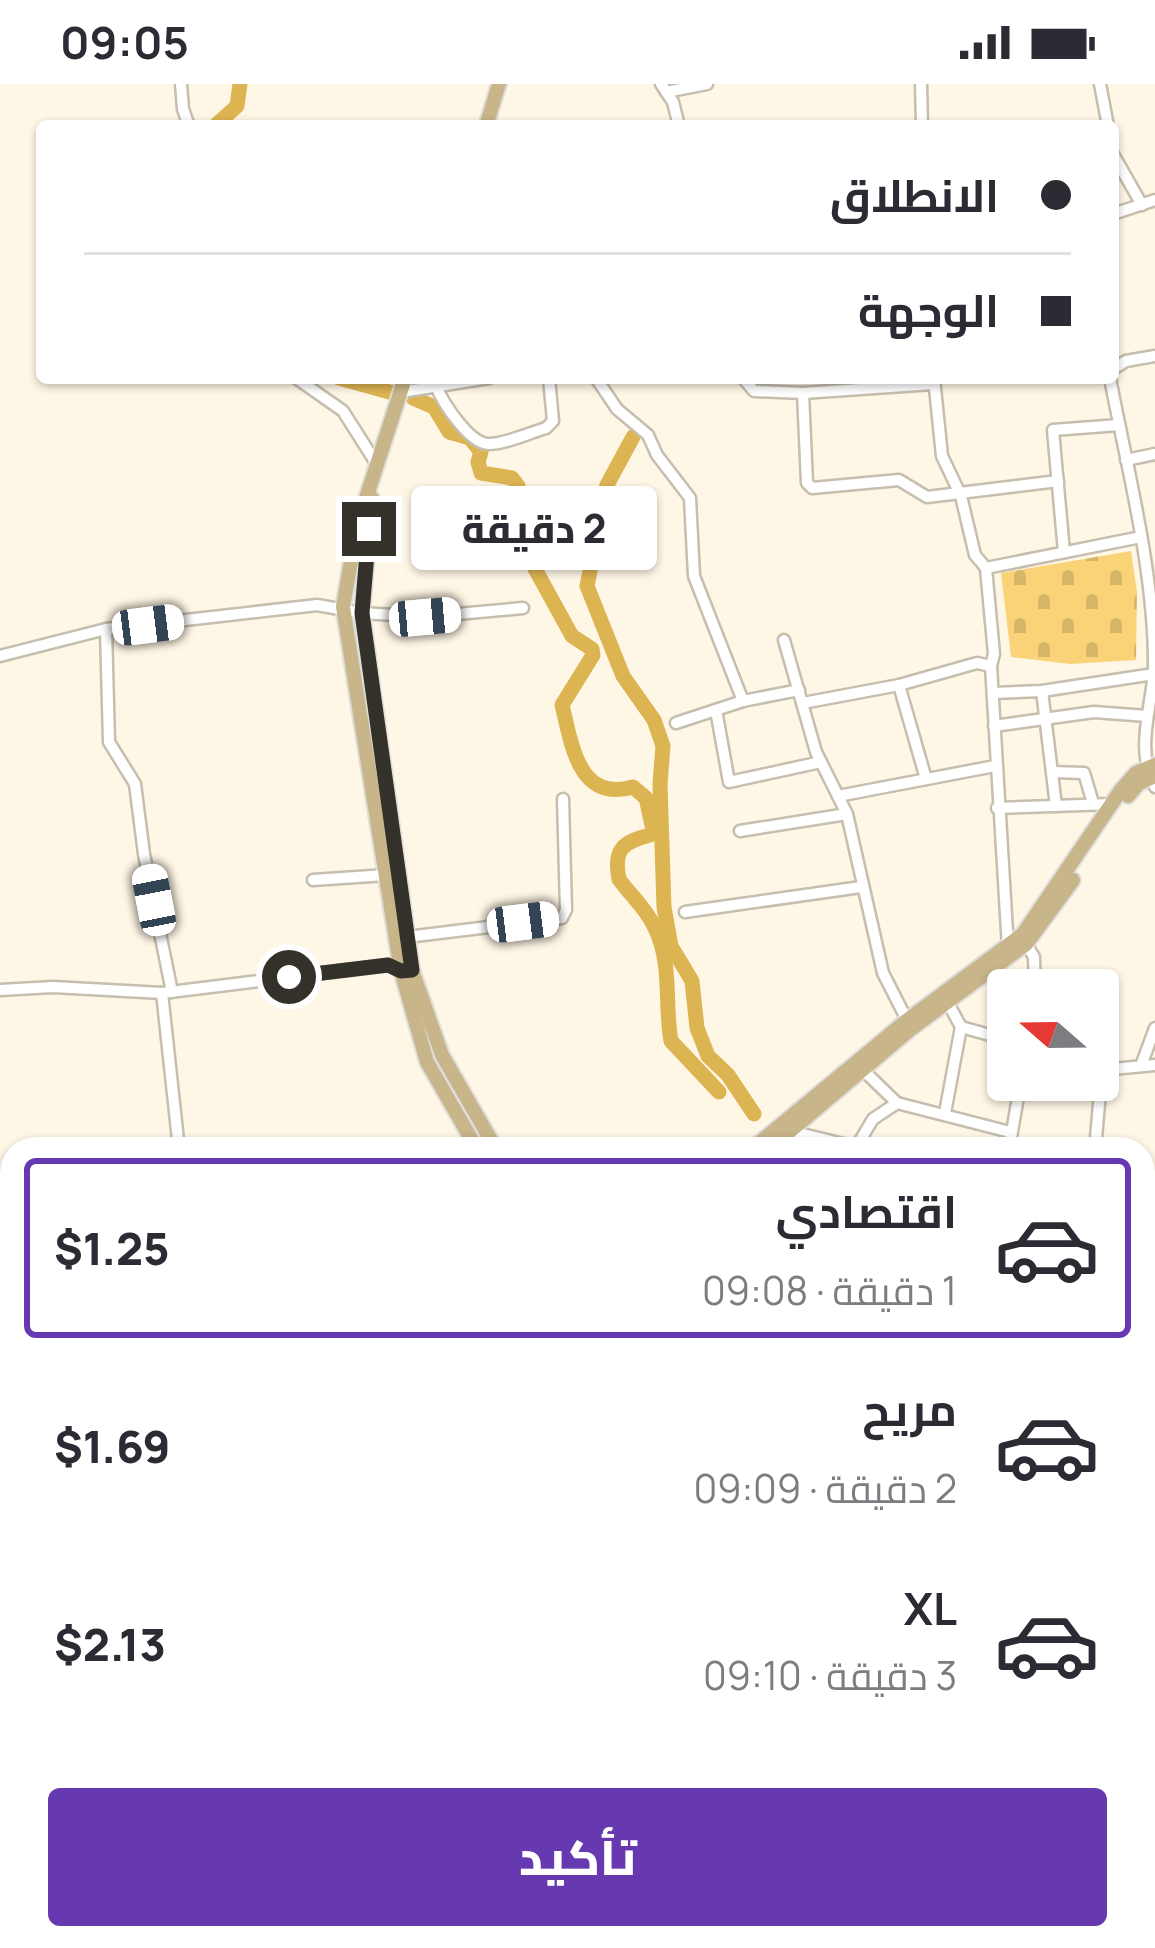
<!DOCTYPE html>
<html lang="ar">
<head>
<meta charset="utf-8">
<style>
  :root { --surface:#fff; --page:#f7f7f7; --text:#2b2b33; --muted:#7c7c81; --line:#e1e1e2; --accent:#6739b1 }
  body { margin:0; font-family:Manrope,Cairo,sans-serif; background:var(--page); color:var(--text); direction:rtl; height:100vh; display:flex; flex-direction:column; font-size:45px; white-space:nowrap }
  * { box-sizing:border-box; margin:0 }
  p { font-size:39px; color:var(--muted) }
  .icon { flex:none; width:66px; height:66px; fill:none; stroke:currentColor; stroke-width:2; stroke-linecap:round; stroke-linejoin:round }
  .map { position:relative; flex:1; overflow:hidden; direction:ltr }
  .panel { position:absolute; left:0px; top:1053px; width:1155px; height:813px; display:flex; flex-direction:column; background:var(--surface); border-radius:36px 36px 0 0; box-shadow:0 3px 9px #0004; direction:rtl }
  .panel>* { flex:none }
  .banner { position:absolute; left:36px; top:36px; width:1083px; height:264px; border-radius:12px; box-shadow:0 3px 9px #0004; direction:rtl; display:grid; align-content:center; height:264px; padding:0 48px; background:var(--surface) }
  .needle { width:78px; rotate:290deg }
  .fabs { position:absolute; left:987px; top:885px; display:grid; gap:24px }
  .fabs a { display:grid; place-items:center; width:132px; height:132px; border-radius:12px; background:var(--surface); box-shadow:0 3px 9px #0004; font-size:60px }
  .end { position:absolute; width:54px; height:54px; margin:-27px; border:15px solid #34312b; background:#fff; box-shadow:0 0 0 6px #fff }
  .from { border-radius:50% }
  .bubble { position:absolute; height:84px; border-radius:12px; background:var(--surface); box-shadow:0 3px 9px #0004; font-size:39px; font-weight:800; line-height:84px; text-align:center; direction:rtl }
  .car { position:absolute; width:36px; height:72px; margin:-36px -18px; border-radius:15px; box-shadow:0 0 9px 3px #0007; background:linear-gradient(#fff 24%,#345 0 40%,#fff 0 76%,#345 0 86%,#fff 0) }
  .banner b { display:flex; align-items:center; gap:42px; height:114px; font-size:45px }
  .banner b+b { border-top:3px solid var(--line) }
  .banner i { width:30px; height:30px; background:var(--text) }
  ul { padding:21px 0 0; list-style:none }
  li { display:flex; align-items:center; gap:36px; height:180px; margin:0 24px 18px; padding:0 24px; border:6px solid transparent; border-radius:12px }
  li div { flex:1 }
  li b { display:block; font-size:45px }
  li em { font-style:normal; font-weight:800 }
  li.on { border-color:var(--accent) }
  li>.icon { width:108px; height:108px; stroke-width:1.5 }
  .button { display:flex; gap:24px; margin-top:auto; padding:24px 48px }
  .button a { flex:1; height:138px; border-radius:12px; background:var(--accent); color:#fff; font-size:48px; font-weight:800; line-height:138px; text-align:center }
  .status { display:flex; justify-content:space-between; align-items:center; height:84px; padding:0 60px; background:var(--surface); direction:ltr }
  .status svg { height:33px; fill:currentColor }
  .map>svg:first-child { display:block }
</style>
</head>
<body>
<div class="status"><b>09:05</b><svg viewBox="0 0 49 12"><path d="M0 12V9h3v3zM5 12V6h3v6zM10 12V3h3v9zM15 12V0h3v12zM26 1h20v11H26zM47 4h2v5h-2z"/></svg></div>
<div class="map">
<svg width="1155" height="1864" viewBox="0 0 1155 1864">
  <defs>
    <pattern id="cemetery-stones" width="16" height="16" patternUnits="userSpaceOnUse" patternTransform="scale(3)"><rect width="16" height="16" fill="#fad379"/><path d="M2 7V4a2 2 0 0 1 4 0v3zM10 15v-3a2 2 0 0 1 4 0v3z" fill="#d7b669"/></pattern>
  </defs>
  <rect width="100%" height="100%" fill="#fff7e6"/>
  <!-- cemetery -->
  <polygon fill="url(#cemetery-stones)" points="1131,467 1137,508 1136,576 1070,580 1011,573 1001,489"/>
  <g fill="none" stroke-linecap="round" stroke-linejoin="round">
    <!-- river -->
    <g stroke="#ddb452" stroke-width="15">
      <polyline points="215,42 237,22 240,0"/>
      <polyline points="339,294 393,309"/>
      <path d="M413,314L434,323L449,348L470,354L481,368L478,378L481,389L512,394L518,402L515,427L518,433C524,436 532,436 538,438C562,448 536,468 534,483L572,552L592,565L593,571L562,621C572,661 578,718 633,703L646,714L653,746L650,751C623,758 613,765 619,795C630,811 645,823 654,842C673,879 664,919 671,957L719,1008"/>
      <polyline points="633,353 607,401 587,502 623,592 654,636 663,662 660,700 664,823 671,862 692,897 697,944 708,972 728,991 754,1030"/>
      <polyline points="869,1854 896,1864"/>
    </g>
    <!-- minor casing -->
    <g stroke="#c6beae" stroke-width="15">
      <g id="minor">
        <polyline points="181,0 183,25 189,42"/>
        <polyline points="661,0 673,18 679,42"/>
        <polyline points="921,0 922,42"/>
        <polyline points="1100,0 1108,42"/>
        <polyline points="666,8 707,0"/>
        <polyline points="1113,70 1142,121"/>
        <polyline points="1113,130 1155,116"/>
        <polyline points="1113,285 1126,277 1155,272"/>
        <polyline points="296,294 343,327 376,379"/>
        <polyline points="596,294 617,325 648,351 657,371 690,414 694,492 743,617"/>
        <polyline points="743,294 754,307 803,309 933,300"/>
        <polyline points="934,294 942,372 961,412 975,471 986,484 994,570 991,582 1008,864"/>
        <path d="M1110,294C1128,389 1155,489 1154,586C1151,628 1135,665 1155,703"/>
        <polyline points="866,298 892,294"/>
        <path d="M436,302C443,319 469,359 488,360C506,360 529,349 546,344L553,337L549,294"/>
        <polyline points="401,308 489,294"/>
        <polyline points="803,309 807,399 812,404 899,396 927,413 1058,397"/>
        <polyline points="1126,376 1155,370"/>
        <polyline points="1064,468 1053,346 1119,341"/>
        <polyline points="986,484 1141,453"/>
        <polyline points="106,545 109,658 135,700 144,770 172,908"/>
        <polyline points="784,556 816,668 847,730 883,889 910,942"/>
        <polyline points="0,572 106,545 317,521 362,529 425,533 523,524"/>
        <polyline points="899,601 926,695"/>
        <polyline points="1042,607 1056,722"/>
        <polyline points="993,609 1042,607 1154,590"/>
        <polyline points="803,619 899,601 977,579 991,582"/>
        <polyline points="716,626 729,698 821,678"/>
        <polyline points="676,639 743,617 799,606"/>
        <polyline points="994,642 1094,628 1147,632"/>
        <polyline points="1052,688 1084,689 1093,719"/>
        <polyline points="838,712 995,682"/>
        <polyline points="997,724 1112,720"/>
        <polyline points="740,747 847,730"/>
        <polyline points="313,796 386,791"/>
        <polyline points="685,828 861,803"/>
        <polyline points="407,853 562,834 566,826 563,715"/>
        <polyline points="1026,860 1034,873 1035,906"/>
        <polyline points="1036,896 1070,899"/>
        <polyline points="0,906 53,903 162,909 388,881 407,886"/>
        <polyline points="162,909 179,1065"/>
        <polyline points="961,943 1008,956"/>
        <polyline points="1142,979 1155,944"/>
        <polyline points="863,986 897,1019"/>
        <polyline points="1102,986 1155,981"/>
        <polyline points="945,1029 961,943 948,919"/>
        <polyline points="790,1047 856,1063"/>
        <polyline points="855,1065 873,1035 897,1019 1010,1048"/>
        <polyline points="1009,1065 1021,996"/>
        <polyline points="1095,1065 1102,986 1098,979"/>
        <polyline points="0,1097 12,1097"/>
        <polyline points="1143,1160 1155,1160"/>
        <polyline points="0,1189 12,1189"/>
        <polyline points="0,1248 12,1247"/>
        <polyline points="0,1396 12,1395"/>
        <polyline points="0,1667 12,1669"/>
        <polyline points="1143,1716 1155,1718"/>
        <polyline points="0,1747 12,1751"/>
        <polyline points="226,1864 227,1854"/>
        <polyline points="375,1864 377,1854"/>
      </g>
    </g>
    <!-- major casing -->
    <g stroke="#dfdedd" stroke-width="18">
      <g id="major">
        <polyline points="486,42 499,0"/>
        <polyline points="405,294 357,442 343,523 401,887 427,978 477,1065"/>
        <polyline points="372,414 362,529 412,886 442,971 496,1065"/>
        <polyline points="1128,712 1139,699 1155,692"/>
        <polyline points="752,1065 906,937 1023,850 1121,706 1136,689 1155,681"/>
        <polyline points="769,1065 912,944 1026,860 1073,796"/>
        <polyline points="579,1864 579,1854"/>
        <polyline points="589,1864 589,1854"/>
      </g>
    </g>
    <!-- minor -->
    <use href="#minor" stroke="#fff" stroke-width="10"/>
    <!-- major -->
    <use href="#major" stroke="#c8b589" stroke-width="14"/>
  </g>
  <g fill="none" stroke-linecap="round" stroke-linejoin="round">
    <!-- route -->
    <polyline stroke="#34312b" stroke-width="15" points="289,893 388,881 401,887 412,886 362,529 369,445"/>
  </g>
</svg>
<div class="fabs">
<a><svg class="needle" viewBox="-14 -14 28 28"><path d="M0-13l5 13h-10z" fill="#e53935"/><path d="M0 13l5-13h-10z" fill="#7c7c81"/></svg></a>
</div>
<i class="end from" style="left:289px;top:893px"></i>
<i class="end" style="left:369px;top:445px"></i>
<div class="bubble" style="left:411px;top:402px;width:246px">2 دقيقة</div>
<i class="car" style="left:425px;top:533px;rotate:85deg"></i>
<i class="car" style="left:148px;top:541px;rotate:83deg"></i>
<i class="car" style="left:154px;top:816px;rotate:349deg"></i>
<i class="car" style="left:523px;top:838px;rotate:83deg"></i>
<div class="banner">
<b><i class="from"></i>الانطلاق</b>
<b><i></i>الوجهة</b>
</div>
<section class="panel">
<ul>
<li class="on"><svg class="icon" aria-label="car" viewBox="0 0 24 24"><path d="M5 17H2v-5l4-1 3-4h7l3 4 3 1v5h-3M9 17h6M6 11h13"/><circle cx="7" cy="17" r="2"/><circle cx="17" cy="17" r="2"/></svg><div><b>اقتصادي</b><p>1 دقيقة · 09:08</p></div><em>$1.25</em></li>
<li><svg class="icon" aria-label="car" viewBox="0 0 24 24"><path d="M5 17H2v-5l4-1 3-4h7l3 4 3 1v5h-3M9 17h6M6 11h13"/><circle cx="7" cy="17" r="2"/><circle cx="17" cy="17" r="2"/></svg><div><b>مريح</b><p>2 دقيقة · 09:09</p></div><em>$1.69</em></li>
<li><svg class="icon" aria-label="car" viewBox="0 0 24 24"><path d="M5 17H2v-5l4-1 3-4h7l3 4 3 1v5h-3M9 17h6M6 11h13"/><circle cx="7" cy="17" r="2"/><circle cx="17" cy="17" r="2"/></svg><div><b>XL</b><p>3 دقيقة · 09:10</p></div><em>$2.13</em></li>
</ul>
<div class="button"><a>تأكيد</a></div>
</section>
</div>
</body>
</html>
